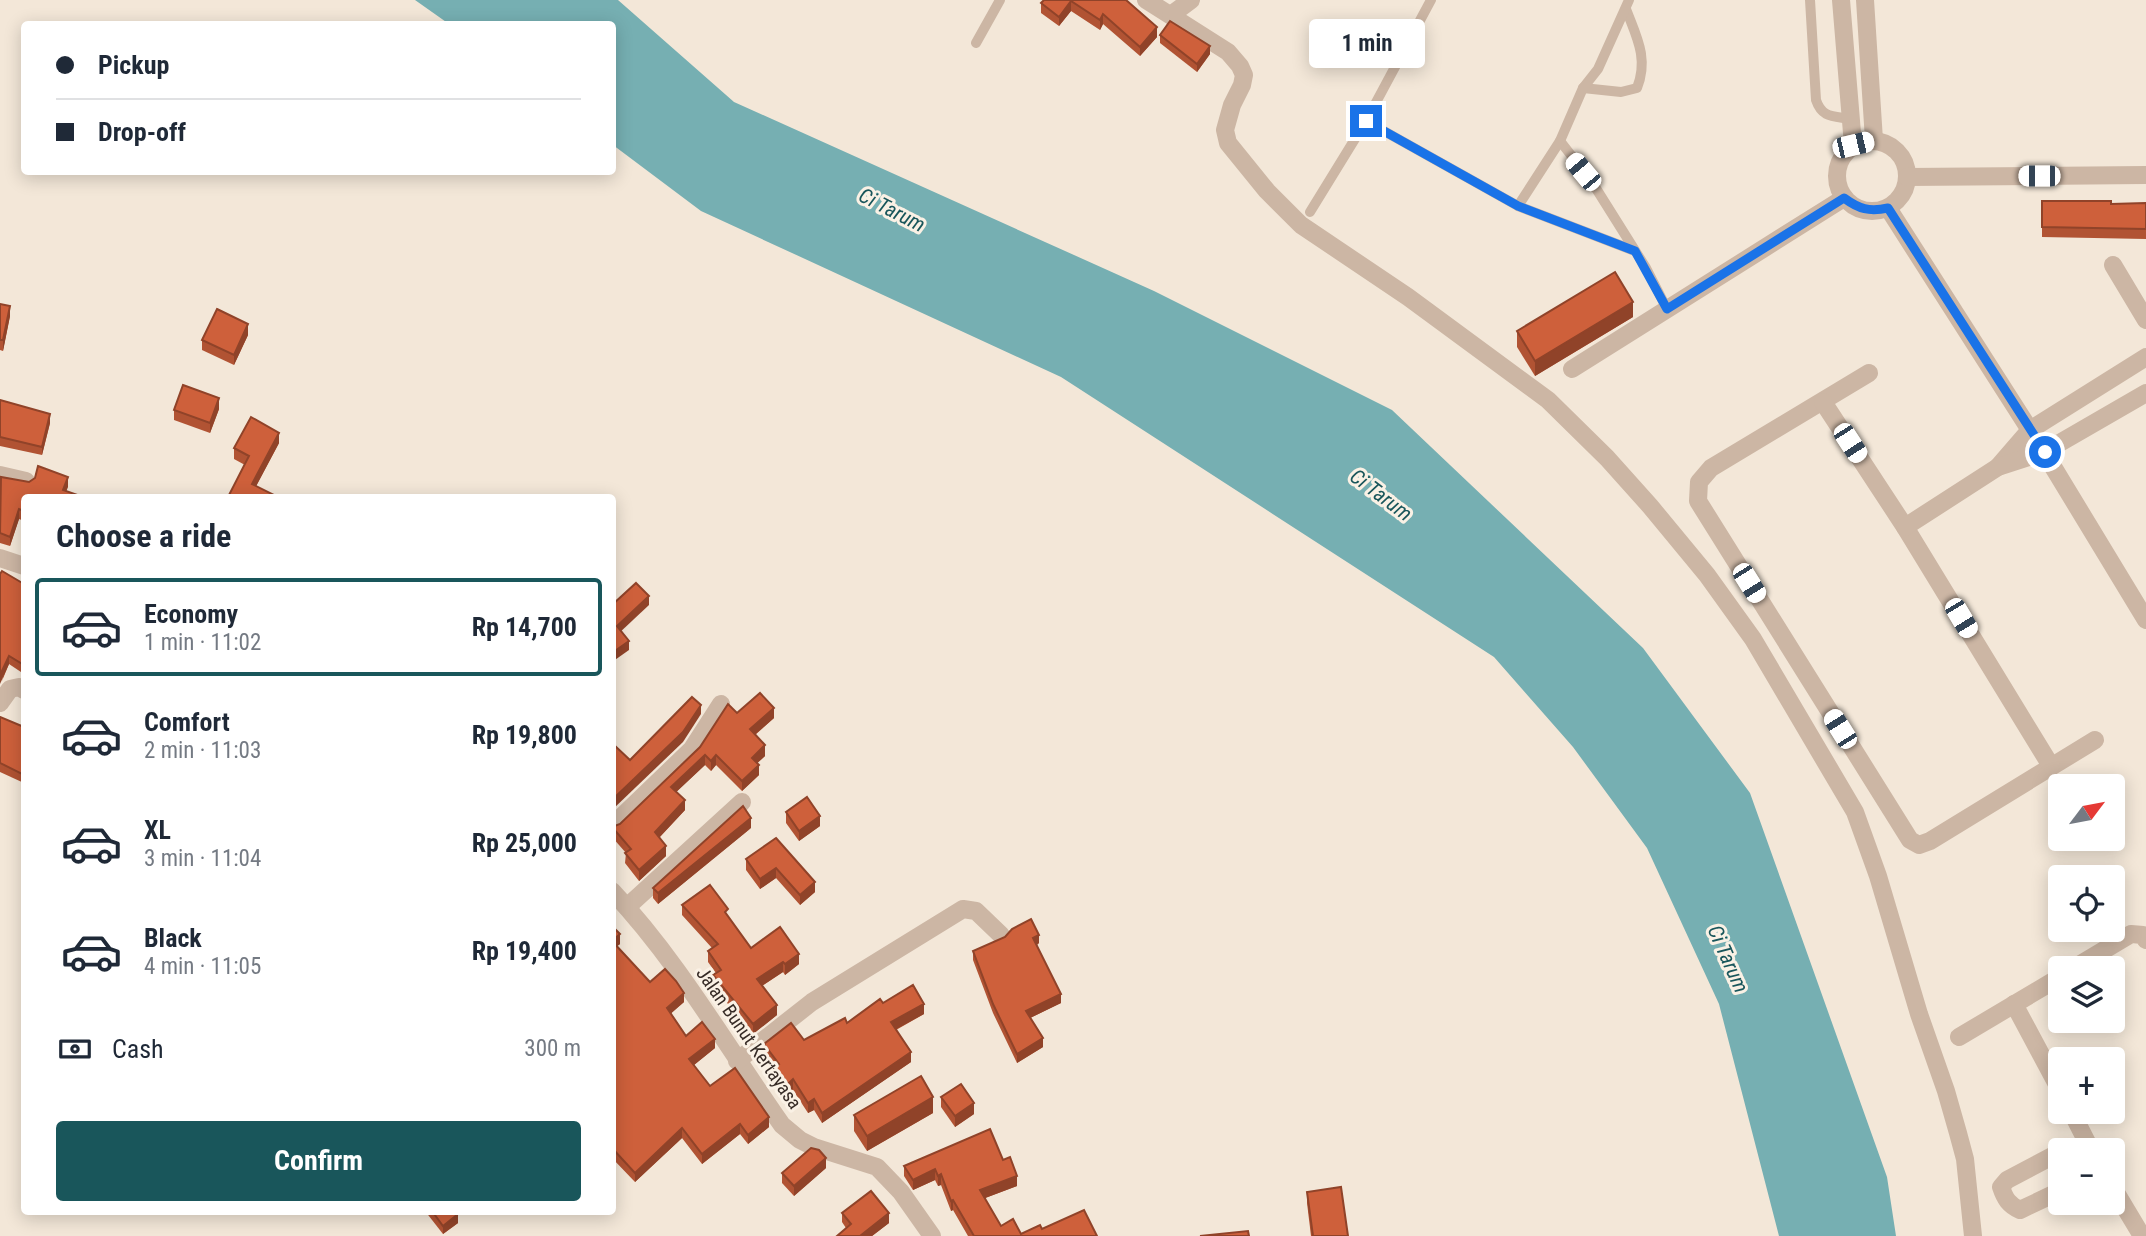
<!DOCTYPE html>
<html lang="en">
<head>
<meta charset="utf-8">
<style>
  :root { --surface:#fff; --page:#f2f2f3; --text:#1f2937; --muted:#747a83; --line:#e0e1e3; --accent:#19565b }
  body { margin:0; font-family:"Roboto Condensed",sans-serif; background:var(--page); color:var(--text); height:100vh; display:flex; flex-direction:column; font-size:26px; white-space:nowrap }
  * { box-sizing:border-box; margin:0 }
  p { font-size:23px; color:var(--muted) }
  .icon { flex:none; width:38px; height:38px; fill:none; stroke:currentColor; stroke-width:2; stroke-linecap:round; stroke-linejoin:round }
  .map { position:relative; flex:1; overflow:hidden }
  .sheet { position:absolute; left:21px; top:494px; width:595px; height:721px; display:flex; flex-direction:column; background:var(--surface); border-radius:7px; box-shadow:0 4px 18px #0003 }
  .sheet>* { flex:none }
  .hud { position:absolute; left:21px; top:21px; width:595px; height:154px; border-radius:7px; box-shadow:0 4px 18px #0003; display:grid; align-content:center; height:154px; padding:0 35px; background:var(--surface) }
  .needle { width:46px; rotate:58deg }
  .tools { position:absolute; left:2048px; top:774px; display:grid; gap:14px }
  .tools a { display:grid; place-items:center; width:77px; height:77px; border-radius:7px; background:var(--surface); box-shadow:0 4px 18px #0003; font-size:35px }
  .end { position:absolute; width:32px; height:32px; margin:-16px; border:9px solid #1a73e8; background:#fff; box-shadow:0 0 0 4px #fff }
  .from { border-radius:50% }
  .bubble { position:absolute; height:49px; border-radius:7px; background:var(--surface); box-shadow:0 4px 18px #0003; font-size:23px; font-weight:700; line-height:49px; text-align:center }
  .car { position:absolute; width:21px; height:42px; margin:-21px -10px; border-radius:9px; box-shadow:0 0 5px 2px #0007; background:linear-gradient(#fff 24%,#345 0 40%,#fff 0 76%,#345 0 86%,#fff 0) }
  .hud b { display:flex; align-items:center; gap:24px; height:66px; font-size:26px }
  .hud b+b { border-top:2px solid var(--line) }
  .hud i { width:18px; height:18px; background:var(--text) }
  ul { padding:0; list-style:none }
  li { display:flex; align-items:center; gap:21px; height:98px; margin:0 14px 10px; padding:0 21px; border:4px solid transparent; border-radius:7px }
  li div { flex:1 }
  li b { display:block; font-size:26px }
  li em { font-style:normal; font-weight:700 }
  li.selected { border-color:var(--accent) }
  li>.icon { width:63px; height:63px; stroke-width:1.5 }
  h2 { padding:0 35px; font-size:32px; line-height:84px }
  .pay { display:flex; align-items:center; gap:18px; height:77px; padding:0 35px; font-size:26px }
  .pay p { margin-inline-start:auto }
  .action { display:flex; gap:14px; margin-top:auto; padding:14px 35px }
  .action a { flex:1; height:80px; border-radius:7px; background:var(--accent); color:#fff; font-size:28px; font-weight:700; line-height:80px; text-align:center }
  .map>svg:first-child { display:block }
</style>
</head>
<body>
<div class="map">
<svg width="2146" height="1236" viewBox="0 0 2146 1236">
  <rect width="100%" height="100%" fill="#f3e7d8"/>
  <!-- water -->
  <polygon fill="#76afb2" points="415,0 618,0 734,102 1154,291 1392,410 1643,648 1750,793 1887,1177 1896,1236 1779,1236 1719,1004 1647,848 1573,747 1494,657 1061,377 701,211 613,145 612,24 449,24"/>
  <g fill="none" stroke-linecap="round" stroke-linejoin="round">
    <!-- service -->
    <g stroke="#ccb6a4" stroke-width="10">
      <path d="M1810,0L1816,100C1822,118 1833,116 1850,119"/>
      <polyline points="976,43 1000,0"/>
      <path d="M1583,88L1621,92L1637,88C1649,58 1636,36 1626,9"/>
      <polyline points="1366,121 1518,206 1635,251"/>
      <polyline points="1560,141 1592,182 1646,268 1667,309"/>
      <polyline points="1518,206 1560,141 1583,88 1598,69 1629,0"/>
      <polyline points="1310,212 1366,121 1431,0"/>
    </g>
    <!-- minor -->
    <g stroke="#ccb6a4" stroke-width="18">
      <polyline points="1146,0 1228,52 1240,66 1244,75 1242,85 1232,105 1225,130 1228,143 1267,191 1301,225 1408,297 1548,400 1607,458 1650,506 1707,575 1753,639 1855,812 1878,876 1919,1014 1946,1091 1958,1133 1965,1159 1973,1236"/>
      <polyline points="1841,0 1853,145"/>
      <polyline points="1865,0 1874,140"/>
      <polyline points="1171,15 1191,0"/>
      <circle cx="1872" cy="176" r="35"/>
      <polyline points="1907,177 2146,175"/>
      <polyline points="1888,208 2044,452 2146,620"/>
      <polyline points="2113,265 2146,320"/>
      <polyline points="1572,369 1844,198"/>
      <polyline points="1869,373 1711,468 1699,482 1698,501 1910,840 1919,845 1930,841 2095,740"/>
      <polyline points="1823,402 1905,527 2051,766"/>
      <polyline points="1998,467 2030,430 2146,357"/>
      <polyline points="0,475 26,481"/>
      <polyline points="1905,527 1998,467 2044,452 2146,393"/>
      <polyline points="0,558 24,566"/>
      <polyline points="0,703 10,689 19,687 24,690"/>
      <polyline points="612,826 692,749 721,704"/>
      <path d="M612,891C678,961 727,1047 782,1125L800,1140L814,1147L877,1167L901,1192L932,1236"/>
      <polyline points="627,907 742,802"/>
      <polyline points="2074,968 2131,934 2143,935 2146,940"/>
      <polyline points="2014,1004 2060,1090"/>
      <polyline points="1959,1037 2060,977"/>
      <polyline points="737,1061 812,1002 963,909 976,911 1001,935"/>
      <polyline points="2071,1111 2091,1150"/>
      <path d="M2060,1152L2007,1180L2001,1187C2005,1199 2009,1205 2020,1210L2060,1191"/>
      <polyline points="2112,1186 2142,1236"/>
    </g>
  </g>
  <!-- wall -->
  <g fill="#b15333">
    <polygon points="1044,0 1126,0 1157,37 1140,56 1103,24 1100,30 1071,11 1059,26 1041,13 1041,3"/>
    <polygon points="1160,35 1210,54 1197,72 1160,43"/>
    <polygon points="2042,201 2111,204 2146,203 2146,239 2042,237"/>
    <polygon points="0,304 10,316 3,351 0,350"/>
    <polygon points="1633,317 1535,376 1517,347 1517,331"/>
    <polygon points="248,335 234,365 202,350 202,340"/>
    <polygon points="0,400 50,423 42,455 0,446"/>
    <polygon points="219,409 210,433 174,420 174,410"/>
    <polygon points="279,443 256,486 228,497 245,465 234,459 234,448"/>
    <polygon points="0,479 29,482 68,487 24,497 24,521 19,519 10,546 0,543"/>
    <polygon points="24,584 24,674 9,664 2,681"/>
    <polygon points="737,713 774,718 755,735 765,756 757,763 759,775 742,791 716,765 711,771 705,765 676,792 685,810 659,838 666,856 639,881 625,863 626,853 612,837 612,827 620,824"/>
    <polygon points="0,717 24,727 24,783 0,772"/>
    <polygon points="786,812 820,826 799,841 786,823"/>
    <polygon points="751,828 658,904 653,898 653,888"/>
    <polygon points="776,838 815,892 800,905 776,878 760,889 746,870 746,859"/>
    <polygon points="682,905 728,916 751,948 799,964 785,975 783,972 762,986 777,1015 753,1034 713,986 713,975 716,973 708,962 708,951 712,948 682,915"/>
    <polygon points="612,926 620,944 617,946 650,982 684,1002 671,1013 686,1036 715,1048 694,1065 710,1086 769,1127 748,1144 740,1134 702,1164 682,1138 635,1182 612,1158"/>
    <polygon points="1039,943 1037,945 1061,1003 1030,1018 1043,1047 1017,1063 993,1013 973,960 973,951"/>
    <polygon points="883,1003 924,1014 896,1030 911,1062 822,1123 814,1110 808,1113 793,1090 788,1094 775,1077 775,1069 764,1055 764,1044 804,1040 847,1023"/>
    <polygon points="941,1097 974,1114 955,1127 941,1107"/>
    <polygon points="933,1113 867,1151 854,1131 854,1115"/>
    <polygon points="1003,1160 1017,1186 985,1198 1001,1226 1021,1234 1042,1229 1097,1236 968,1236 953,1210 951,1211 941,1185 938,1186 935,1180 913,1190 904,1176 904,1166"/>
    <polygon points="826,1168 794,1196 782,1183 782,1173"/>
    <polygon points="1307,1192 1348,1236 1311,1236 1307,1203"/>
    <polygon points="425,1211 456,1211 458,1223 443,1234"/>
    <polygon points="842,1213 889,1223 872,1236 837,1236 846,1228 842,1222"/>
  </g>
  <!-- shaded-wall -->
  <g fill="#904329">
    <polygon points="1071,1 1071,11 1059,26 1059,17"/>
    <polygon points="1103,14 1103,24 1100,30 1100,20"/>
    <polygon points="1157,27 1157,37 1140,56 1140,47"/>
    <polygon points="1210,46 1210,54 1197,72 1197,64"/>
    <polygon points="1633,302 1633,317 1535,376 1535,361"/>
    <polygon points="10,306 10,316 3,351 3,340"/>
    <polygon points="248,324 248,335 234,365 234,355"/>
    <polygon points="219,398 219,409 210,433 210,423"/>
    <polygon points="50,414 50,423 42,455 42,447"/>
    <polygon points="279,433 279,443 252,494 252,484"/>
    <polygon points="68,477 68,487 64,497 63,490"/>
    <polygon points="19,509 19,519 10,546 10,537"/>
    <polygon points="649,596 649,605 617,635 617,626"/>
    <polygon points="629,641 629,650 612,662 612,653"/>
    <polygon points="9,656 9,664 0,684 0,675"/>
    <polygon points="701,705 701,714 683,742 612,810 612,800"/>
    <polygon points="774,708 774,718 750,739 750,729"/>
    <polygon points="765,745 765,756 752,768 752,758"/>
    <polygon points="705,755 705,765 671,797 671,787"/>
    <polygon points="716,755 716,765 711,771 711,761"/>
    <polygon points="759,765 759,775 742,791 742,781"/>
    <polygon points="685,800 685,810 655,842 655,832"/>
    <polygon points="820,816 820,826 799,841 799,831"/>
    <polygon points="751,818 751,828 658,904 658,893"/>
    <polygon points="666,846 666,856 639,881 639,870"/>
    <polygon points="776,868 776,878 760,889 760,879"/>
    <polygon points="815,882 815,892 800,905 800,895"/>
    <polygon points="620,934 620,944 612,950 612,941"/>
    <polygon points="1039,935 1039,943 1033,947 1033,938"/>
    <polygon points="799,954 799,964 785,975 785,964"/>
    <polygon points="783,962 783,972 757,989 757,979"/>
    <polygon points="684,993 684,1002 667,1017 667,1008"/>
    <polygon points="1061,994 1061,1003 1026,1020 1026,1011"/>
    <polygon points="924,1004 924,1014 891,1032 891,1022"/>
    <polygon points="777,1005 777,1015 753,1034 753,1024"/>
    <polygon points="1043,1038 1043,1047 1017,1063 1017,1054"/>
    <polygon points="715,1039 715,1048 689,1069 689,1059"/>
    <polygon points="911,1052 911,1062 822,1123 822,1113"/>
    <polygon points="793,1079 793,1090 788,1094 788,1084"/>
    <polygon points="933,1097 933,1113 867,1151 867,1136"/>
    <polygon points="814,1099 814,1110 808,1113 808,1103"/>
    <polygon points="974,1103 974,1114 955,1127 955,1116"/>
    <polygon points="769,1117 769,1127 748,1144 748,1135"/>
    <polygon points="740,1124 740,1134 702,1164 702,1154"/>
    <polygon points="682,1128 682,1138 635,1182 635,1173"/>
    <polygon points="826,1158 826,1168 794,1196 794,1186"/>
    <polygon points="935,1169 935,1180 913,1190 913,1180"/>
    <polygon points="941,1174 941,1185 938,1186 938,1176"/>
    <polygon points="1017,1176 1017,1186 980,1200 980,1190"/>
    <polygon points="953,1200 953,1210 951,1211 951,1201"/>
    <polygon points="889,1213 889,1223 872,1236 860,1236"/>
    <polygon points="458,1214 458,1223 443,1234 443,1226"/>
  </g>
  <!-- building -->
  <g fill="#ce603b" stroke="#904329" stroke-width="2">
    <polygon points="1044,0 1126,0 1157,27 1140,47 1103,14 1100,20 1071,1 1059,17 1041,3"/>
    <polygon points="1170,21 1210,46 1197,64 1160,35"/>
    <polygon points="2042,201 2111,201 2111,204 2146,203 2146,229 2042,227"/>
    <polygon points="1615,272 1633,302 1535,361 1517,331"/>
    <polygon points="0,304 10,306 3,340 0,340"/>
    <polygon points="217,309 248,324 234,355 202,340"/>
    <polygon points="183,385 219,398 210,423 174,410"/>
    <polygon points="0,400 50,414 42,447 0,437"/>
    <polygon points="251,417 279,433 252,484 276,496 275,497 228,497 249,456 234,448"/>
    <polygon points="38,466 68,477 63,490 83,497 24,497 24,511 19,509 10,537 0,533 1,477 29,482 35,478"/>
    <polygon points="2,571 24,584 24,665 9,656 0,675 0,574"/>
    <polygon points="636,583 649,596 617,626 629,641 612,653 612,605"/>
    <polygon points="760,693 774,708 750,729 765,745 752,758 759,765 742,781 716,755 711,761 705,755 671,787 685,800 655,832 666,846 639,870 625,853 631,849 612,827 620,824 700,747 728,704 737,713"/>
    <polygon points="692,697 701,705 683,732 612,800 612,743 630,760"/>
    <polygon points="0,717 24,727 24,775 0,763"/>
    <polygon points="807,797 820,816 799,831 786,812"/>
    <polygon points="743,806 751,818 658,893 653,888"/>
    <polygon points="776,838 815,882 800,895 776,868 760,879 746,859"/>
    <polygon points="710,885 728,909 725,912 751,948 780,927 799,954 785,964 783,962 757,979 777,1005 753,1024 713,975 721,970 708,951 718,944 682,905"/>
    <polygon points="1031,919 1039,935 1033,938 1061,994 1026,1011 1043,1038 1017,1054 993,1004 973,951 1005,937 1012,929"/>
    <polygon points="612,926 620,934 612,941"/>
    <polygon points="612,941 650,982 665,969 676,981 684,993 667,1008 686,1036 702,1022 715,1039 689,1059 710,1086 735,1068 769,1117 748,1135 740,1124 702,1154 682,1128 635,1173 612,1148"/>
    <polygon points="913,985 924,1004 891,1022 911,1052 822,1113 814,1099 808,1103 793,1079 788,1084 775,1067 779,1064 764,1044 791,1023 804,1040 845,1018 847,1023 880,999 883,1003"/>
    <polygon points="921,1076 933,1097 867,1136 854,1115"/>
    <polygon points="961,1084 974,1103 955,1116 941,1097"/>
    <polygon points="990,1129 1003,1160 1010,1157 1017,1176 980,1190 1001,1226 1013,1219 1021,1234 1040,1225 1042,1229 1084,1210 1097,1236 974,1236 953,1200 951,1201 941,1174 938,1176 935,1169 913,1180 904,1166"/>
    <polygon points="811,1148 819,1150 826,1158 794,1186 782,1173"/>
    <polygon points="1341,1187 1348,1236 1313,1236 1307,1192"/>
    <polygon points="871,1191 889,1213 860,1236 837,1236 851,1224 842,1213"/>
    <polygon points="432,1211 456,1211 458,1214 443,1226"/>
    <polygon points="1248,1231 1249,1236 1200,1236"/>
  </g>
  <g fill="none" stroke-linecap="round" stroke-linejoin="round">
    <!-- route -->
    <path stroke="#1a73e8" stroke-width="9" d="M1366,121L1518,206L1635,251L1667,309L1844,198C1859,209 1869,212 1888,208L2045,452"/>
  </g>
  <g text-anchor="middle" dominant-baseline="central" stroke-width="6" stroke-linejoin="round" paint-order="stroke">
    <!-- street labels -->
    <g font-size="19" fill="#362b26" stroke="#faf1e5">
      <text transform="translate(749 1038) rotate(55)">Jalan Bunut Kertayasa</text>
    </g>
    <!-- water labels -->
    <g font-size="21" font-style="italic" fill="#19565b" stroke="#faf1e5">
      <text transform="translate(892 210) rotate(27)">Ci Tarum</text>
      <text transform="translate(1381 495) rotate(37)">Ci Tarum</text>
      <text transform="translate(1728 959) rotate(66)">Ci Tarum</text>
    </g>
  </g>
</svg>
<div class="tools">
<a><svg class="needle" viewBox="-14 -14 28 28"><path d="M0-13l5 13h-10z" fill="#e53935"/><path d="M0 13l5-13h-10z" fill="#747a83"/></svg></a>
<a><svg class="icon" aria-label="locate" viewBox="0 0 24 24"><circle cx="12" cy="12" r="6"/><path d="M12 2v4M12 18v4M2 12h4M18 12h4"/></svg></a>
<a><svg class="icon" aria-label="layers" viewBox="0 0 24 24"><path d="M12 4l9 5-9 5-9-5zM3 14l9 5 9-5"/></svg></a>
<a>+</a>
<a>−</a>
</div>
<i class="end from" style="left:2045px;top:452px"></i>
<i class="end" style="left:1366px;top:121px"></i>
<div class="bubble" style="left:1309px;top:19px;width:116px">1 min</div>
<i class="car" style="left:1853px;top:145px;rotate:77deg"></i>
<i class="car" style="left:1583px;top:172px;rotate:320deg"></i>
<i class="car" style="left:2039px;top:176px;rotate:270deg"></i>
<i class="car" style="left:1850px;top:443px;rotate:147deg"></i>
<i class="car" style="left:1749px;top:583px;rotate:148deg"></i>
<i class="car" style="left:1961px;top:618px;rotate:149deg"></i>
<i class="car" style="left:1840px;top:729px;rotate:328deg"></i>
<div class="hud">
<b><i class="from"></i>Pickup</b>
<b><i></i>Drop-off</b>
</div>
<section class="sheet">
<h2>Choose a ride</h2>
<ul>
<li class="selected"><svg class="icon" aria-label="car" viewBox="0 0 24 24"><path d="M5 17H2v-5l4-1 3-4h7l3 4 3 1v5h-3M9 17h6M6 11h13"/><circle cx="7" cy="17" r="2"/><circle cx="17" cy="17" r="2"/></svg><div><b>Economy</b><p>1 min · 11:02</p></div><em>Rp 14,700</em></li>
<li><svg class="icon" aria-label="car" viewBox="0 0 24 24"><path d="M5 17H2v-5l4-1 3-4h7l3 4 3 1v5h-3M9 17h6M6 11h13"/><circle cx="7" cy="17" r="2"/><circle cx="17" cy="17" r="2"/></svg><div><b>Comfort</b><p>2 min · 11:03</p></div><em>Rp 19,800</em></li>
<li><svg class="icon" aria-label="car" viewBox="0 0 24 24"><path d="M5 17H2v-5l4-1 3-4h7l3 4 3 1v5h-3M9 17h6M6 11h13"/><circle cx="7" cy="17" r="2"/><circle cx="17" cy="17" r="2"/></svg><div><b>XL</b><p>3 min · 11:04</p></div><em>Rp 25,000</em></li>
<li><svg class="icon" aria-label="car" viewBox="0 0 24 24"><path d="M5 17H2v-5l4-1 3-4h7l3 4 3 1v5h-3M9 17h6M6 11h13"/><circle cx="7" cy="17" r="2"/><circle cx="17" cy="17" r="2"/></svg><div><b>Black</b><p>4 min · 11:05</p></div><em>Rp 19,400</em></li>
</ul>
<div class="pay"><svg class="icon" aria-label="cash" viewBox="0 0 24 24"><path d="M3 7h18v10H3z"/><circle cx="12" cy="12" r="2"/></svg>Cash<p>300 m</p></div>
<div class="action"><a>Confirm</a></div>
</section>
</div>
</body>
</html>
